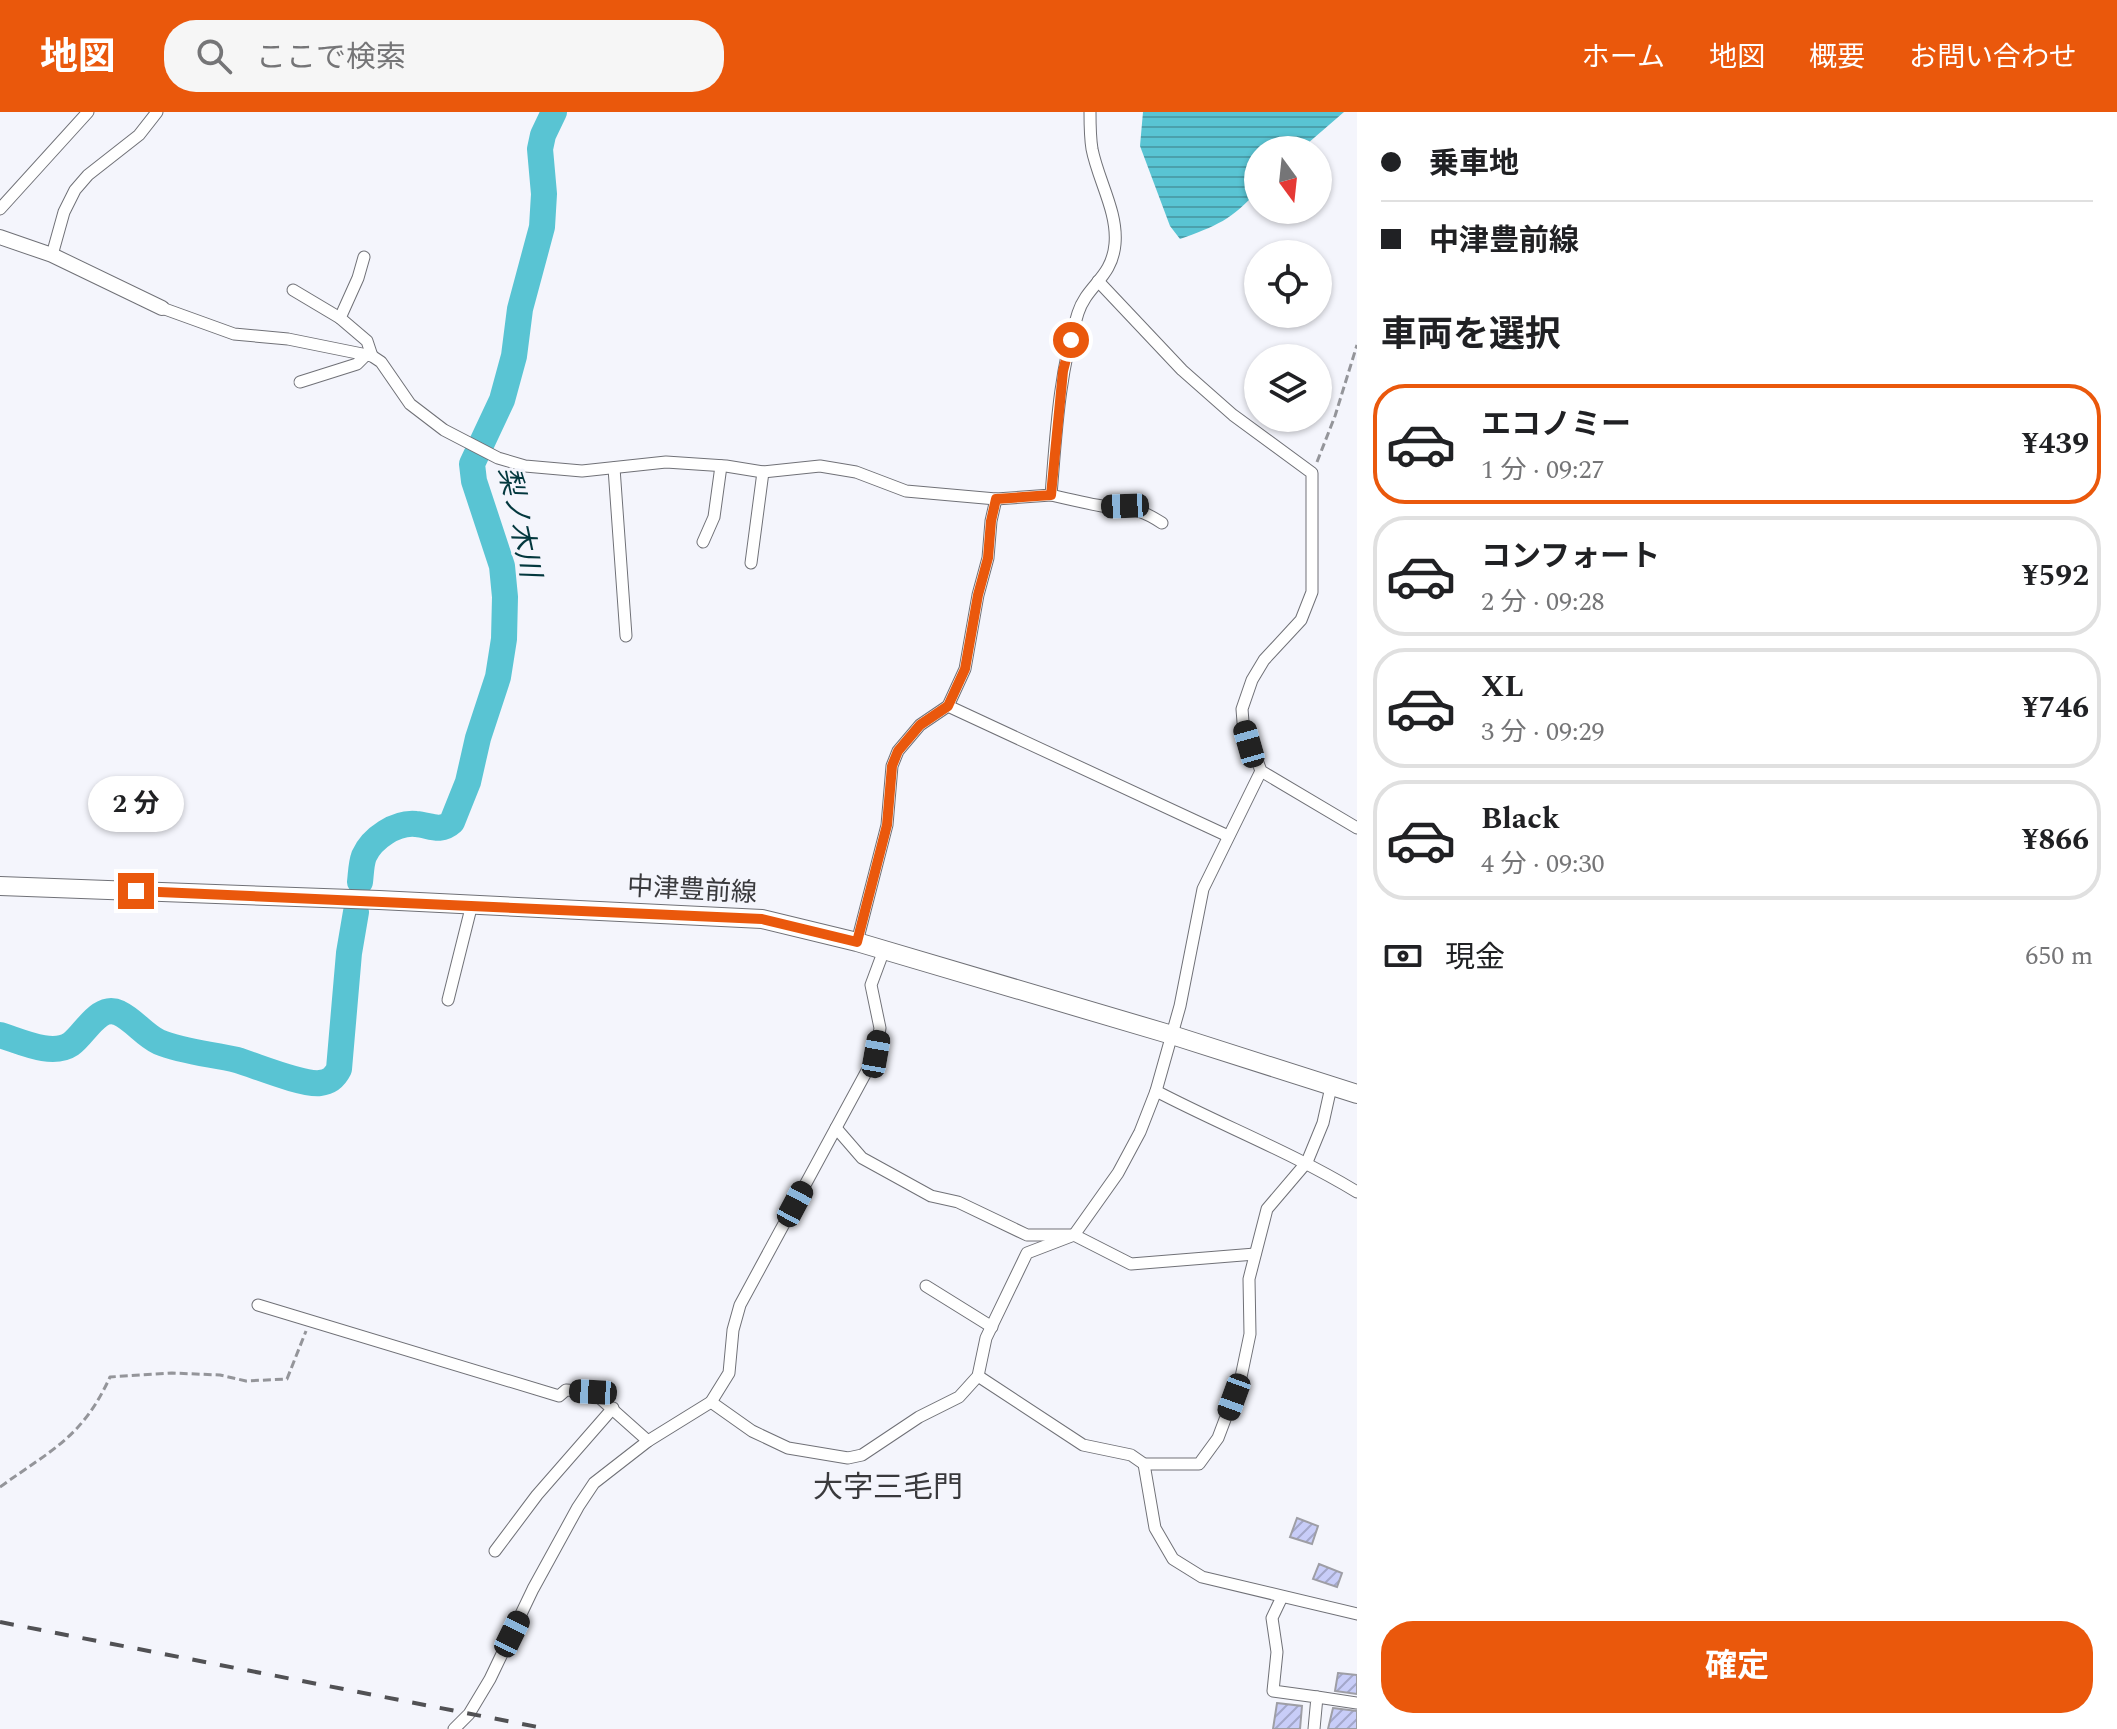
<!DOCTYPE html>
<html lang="ja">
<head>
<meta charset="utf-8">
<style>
  :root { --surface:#fff; --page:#f6f6f6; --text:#202124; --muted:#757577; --line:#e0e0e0; --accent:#ea580c }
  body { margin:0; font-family:Spectral,"Noto Sans JP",serif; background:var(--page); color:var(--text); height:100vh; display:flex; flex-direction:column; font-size:30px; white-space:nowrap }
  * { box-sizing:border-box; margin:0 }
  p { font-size:26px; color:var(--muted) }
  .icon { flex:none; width:44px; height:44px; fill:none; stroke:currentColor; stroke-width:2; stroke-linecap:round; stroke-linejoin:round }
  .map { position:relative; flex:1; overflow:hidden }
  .panel { display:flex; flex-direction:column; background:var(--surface); width:760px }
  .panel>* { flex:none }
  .guide { display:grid; align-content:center; height:176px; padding:0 24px; background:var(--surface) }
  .needle { width:52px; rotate:165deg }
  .fabs { position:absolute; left:1244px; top:24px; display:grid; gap:16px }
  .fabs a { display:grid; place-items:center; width:88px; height:88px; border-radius:50%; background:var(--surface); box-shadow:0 2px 6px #0004; font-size:40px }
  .end { position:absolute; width:36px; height:36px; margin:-18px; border:10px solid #ea580c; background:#fff; box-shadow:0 0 0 4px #fff }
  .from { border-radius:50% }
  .bubble { position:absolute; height:56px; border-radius:28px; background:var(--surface); box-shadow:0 2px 6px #0004; font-size:26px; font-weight:700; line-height:56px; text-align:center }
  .car { position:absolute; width:24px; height:48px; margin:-24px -12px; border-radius:10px; box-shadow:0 0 6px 2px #0007; background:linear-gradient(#222 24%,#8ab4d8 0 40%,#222 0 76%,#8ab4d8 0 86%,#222 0) }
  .guide b { display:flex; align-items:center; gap:28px; height:76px; font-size:30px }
  .guide b+b { border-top:2px solid var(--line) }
  .guide i { width:20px; height:20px; background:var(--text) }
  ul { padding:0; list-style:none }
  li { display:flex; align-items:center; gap:24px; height:120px; margin:0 16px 12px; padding:0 8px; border:4px solid var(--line); border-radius:32px }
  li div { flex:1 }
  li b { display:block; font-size:30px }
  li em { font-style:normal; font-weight:700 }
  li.selected { border-color:var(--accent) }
  li>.icon { width:72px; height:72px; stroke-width:1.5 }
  h2 { padding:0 24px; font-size:36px; line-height:96px }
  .pay { display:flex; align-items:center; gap:20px; height:88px; padding:0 24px; font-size:30px }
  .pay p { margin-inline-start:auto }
  .button { display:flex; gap:16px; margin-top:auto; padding:16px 24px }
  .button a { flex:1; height:92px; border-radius:32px; background:var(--accent); color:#fff; font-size:32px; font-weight:700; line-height:92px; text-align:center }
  header { display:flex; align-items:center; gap:48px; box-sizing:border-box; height:112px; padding:0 40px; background:var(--accent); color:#fff }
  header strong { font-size:38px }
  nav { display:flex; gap:44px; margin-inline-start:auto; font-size:28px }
  .search { width:560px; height:72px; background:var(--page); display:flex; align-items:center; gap:20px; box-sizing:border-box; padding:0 28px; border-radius:32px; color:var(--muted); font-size:30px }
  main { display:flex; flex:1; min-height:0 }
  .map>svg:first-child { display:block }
</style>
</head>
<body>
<header>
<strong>地図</strong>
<div class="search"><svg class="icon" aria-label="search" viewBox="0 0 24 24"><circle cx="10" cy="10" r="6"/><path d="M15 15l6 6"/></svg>ここで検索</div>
<nav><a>ホーム</a><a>地図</a><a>概要</a><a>お問い合わせ</a></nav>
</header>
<main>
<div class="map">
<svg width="1357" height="1617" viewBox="0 0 1357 1617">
  <defs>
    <pattern id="water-rules" width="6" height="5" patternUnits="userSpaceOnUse" patternTransform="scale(2)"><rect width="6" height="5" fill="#59c4d3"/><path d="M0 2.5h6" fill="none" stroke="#4ba0ac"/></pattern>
    <pattern id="building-hatch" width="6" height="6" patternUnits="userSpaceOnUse" patternTransform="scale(2)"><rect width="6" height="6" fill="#c8cdf8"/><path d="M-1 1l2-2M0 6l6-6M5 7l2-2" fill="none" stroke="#a3a7ca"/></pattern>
  </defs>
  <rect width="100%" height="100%" fill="#f4f5fc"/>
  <!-- water -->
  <path fill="url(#water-rules)" d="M1143,0H1344L1300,38H1258V78C1232,108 1216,114 1180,127L1170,114L1140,34Z"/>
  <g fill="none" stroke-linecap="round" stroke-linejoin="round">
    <!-- river -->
    <g stroke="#59c4d3" stroke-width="26">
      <path d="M360,770C361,762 361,752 364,744C372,726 396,710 416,712C430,713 440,721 452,710L468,670L478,626L498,565L504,527L505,485L502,454L474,369L472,352L502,288L514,244L520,197L542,115L544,82L540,37L543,23L554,0"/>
      <path d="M0,923C20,929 52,945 71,932C85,922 99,891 119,901C134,908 144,923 159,930C183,940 212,942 237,948C257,954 302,973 320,971C330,970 335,965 339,957L349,841L356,800"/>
    </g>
  </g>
  <!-- building -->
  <g fill="url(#building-hatch)" stroke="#9e9ea5" stroke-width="2">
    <polygon points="1297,1406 1318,1414 1312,1432 1290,1425"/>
    <polygon points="1319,1452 1342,1461 1337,1475 1313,1467"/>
    <polygon points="1338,1561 1357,1563 1357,1582 1335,1579"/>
    <polygon points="1277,1591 1302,1594 1300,1617 1273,1617"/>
    <polygon points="1333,1596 1357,1599 1357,1617 1328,1617"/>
  </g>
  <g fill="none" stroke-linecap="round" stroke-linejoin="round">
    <!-- minor casing -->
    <g stroke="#707177" stroke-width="13">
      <g id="minor">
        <polyline points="0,97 88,0"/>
        <polyline points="52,143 64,100 75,78 88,63 139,23 157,0"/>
        <polyline points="364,145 358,166 340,206 367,229 372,244"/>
        <polyline points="1098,169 1182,258 1233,303 1312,361 1312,480 1301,508 1264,548 1252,568 1242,597 1243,610 1261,659 1357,716"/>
        <polyline points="293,178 340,206"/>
        <path d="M162,196L234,222L288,227L372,244L381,250L410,292L444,318L498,346L525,354L582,359L666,350L726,354L763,360L820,354L856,360L906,379L996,387L1051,383C1056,322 1059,260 1078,201C1087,173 1112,166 1115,132C1118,100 1098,68 1092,37C1090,25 1090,12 1090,0"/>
        <polyline points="300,270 357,252 366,243"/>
        <polyline points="614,356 626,524"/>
        <path d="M1051,383C1068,387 1085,391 1102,394C1131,399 1134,393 1162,411"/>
        <polyline points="703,430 714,405 721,354"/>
        <polyline points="751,451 763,360"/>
        <polyline points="948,594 1228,724"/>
        <polyline points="857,830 887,713 892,654 898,639 920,613 948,594 965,557 978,483 988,446 991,409 996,387"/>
        <polyline points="448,888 472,792"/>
        <path d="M1156,979C1223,1014 1293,1041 1357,1080"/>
        <polyline points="836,1016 862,1046 931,1084 958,1090 1027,1123 1074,1123 1131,1152 1255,1142"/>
        <polyline points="926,1174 992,1215"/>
        <polyline points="258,1193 559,1284 566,1278 593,1280 648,1329"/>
        <polyline points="978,1264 1083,1333 1131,1343 1144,1352 1199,1352 1218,1326 1241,1265 1250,1222 1249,1167 1267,1097 1307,1050 1323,1011 1331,975"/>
        <polyline points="711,1290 752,1319 788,1336 848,1346 862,1343 919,1305 959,1285 978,1264 986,1226 1027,1141 1074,1123 1118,1061 1140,1020 1156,979 1180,894 1203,777 1261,659"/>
        <polyline points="1144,1352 1155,1416 1173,1447 1202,1465 1357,1502"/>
        <polyline points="495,1439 537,1383 613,1296"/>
        <polyline points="1282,1485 1272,1506 1277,1540 1273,1579 1317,1585 1314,1617"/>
        <polyline points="1317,1585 1357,1591"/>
        <polyline points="454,1617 469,1602 490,1567 533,1477 578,1395 594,1371 648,1329 711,1290 729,1261 733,1218 740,1193 876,942 880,916 871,873 884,838"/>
      </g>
    </g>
    <!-- tertiary casing -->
    <g stroke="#707177" stroke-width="16">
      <polyline id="tertiary" points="0,125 52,143 162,196"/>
    </g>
    <!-- primary casing -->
    <g stroke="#707177" stroke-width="20">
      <polyline id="primary" points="0,774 379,788 762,807 857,830 1172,923 1357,982"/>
    </g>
    <!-- path -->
    <g stroke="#94959a" stroke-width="3" stroke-dasharray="8 4" stroke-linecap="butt">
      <polyline points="1317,350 1335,304 1357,233"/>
      <path d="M0,1375C51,1338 82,1326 110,1265L172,1261L220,1263L246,1269L287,1267L306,1219"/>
    </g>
    <!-- minor -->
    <use href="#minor" stroke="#fff" stroke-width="11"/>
    <!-- tertiary -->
    <use href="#tertiary" stroke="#fff" stroke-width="14"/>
    <!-- primary -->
    <use href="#primary" stroke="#fff" stroke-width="18"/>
    <!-- rail -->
    <polyline stroke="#515154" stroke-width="4" stroke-dasharray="14 14" stroke-linecap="butt" points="0,1510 548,1617"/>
  </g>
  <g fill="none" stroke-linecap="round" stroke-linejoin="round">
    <!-- route -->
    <polyline stroke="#ea580c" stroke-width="10" points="136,779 762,807 857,830 887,713 892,654 898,639 920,613 948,594 965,557 978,483 988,446 991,409 996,387 1051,383 1063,259 1071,228"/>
  </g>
  <g text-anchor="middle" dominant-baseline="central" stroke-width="6" stroke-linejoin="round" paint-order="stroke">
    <!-- street labels -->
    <g font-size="26" fill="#39393c" stroke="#f4f5fc">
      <text transform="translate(692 778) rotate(3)">中津豊前線</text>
    </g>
    <!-- water labels -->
    <g font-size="28" font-style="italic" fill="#03383e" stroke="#f4f5fc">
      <text transform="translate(519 410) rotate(78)">梨ノ木川</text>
    </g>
    <!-- quarter labels -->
    <g font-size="30" fill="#39393c" stroke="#f4f5fc">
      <text x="888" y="1376">大字三毛門</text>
    </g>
  </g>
</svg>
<div class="fabs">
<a><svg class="needle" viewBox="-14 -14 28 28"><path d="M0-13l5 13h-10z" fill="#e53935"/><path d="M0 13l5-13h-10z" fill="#757577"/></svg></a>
<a><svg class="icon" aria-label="locate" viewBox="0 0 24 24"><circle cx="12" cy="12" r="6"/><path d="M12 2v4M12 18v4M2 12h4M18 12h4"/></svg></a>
<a><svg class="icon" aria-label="layers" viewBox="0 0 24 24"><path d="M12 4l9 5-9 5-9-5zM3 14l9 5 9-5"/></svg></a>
</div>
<i class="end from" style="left:1071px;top:228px"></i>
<i class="end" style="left:136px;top:779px"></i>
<div class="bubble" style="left:88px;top:664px;width:96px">2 分</div>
<i class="car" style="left:1125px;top:394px;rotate:268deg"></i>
<i class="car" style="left:1249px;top:632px;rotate:344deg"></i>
<i class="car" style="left:876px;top:942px;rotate:10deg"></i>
<i class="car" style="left:795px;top:1092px;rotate:28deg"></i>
<i class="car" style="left:593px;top:1280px;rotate:273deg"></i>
<i class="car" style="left:1234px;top:1285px;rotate:200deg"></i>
<i class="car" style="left:512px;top:1522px;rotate:26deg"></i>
</div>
<section class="panel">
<div class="guide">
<b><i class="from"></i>乗車地</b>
<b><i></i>中津豊前線</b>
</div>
<h2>車両を選択</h2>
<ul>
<li class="selected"><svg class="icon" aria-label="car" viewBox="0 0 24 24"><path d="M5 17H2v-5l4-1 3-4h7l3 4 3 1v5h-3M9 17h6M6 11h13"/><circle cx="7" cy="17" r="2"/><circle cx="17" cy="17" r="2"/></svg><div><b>エコノミー</b><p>1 分 · 09:27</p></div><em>¥439</em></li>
<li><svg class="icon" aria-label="car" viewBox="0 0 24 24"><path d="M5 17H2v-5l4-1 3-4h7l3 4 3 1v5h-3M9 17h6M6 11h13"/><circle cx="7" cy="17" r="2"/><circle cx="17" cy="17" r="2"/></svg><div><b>コンフォート</b><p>2 分 · 09:28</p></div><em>¥592</em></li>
<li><svg class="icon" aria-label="car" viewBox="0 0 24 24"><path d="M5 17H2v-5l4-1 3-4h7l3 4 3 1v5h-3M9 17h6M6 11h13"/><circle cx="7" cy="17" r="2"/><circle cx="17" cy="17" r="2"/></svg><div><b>XL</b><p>3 分 · 09:29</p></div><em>¥746</em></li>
<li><svg class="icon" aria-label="car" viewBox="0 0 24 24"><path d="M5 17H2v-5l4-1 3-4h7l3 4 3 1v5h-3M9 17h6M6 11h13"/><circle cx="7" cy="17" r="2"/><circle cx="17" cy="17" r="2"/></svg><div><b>Black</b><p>4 分 · 09:30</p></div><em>¥866</em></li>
</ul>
<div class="pay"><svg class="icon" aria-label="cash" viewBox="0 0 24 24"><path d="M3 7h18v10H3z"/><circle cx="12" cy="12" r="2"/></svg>現金<p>650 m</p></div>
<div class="button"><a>確定</a></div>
</section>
</main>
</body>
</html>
